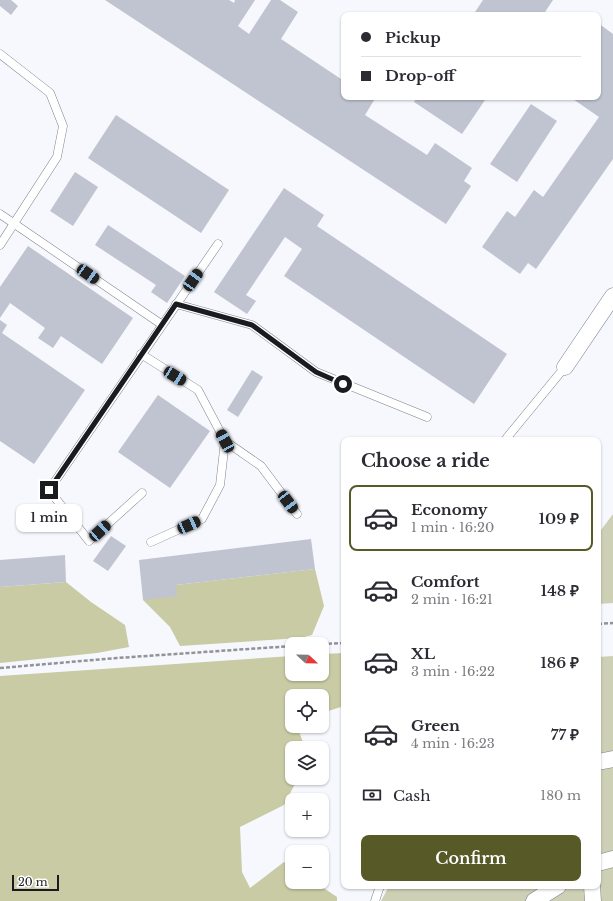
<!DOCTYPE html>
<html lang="en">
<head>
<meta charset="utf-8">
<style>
  :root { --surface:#fff; --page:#f7f7f7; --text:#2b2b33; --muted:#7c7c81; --line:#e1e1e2; --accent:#575926 }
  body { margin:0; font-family:"Libre Baskerville",serif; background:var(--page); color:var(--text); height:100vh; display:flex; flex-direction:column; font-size:15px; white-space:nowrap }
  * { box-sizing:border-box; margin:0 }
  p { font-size:13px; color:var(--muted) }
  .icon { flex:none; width:22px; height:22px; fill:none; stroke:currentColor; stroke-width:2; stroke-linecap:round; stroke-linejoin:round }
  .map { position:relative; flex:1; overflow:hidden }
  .panel { position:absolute; left:341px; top:437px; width:260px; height:452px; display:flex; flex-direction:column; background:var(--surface); border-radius:8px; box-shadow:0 1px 3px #0004 }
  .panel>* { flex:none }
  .top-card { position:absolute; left:341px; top:12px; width:260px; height:88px; border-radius:8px; box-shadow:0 1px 3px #0004; display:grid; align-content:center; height:88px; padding:0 20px; background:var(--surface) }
  .needle { width:26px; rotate:112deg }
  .buttons { position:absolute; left:285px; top:637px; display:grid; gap:8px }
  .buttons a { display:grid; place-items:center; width:44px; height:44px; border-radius:8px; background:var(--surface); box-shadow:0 1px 3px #0004; font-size:20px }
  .scale { position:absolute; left:12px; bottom:10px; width:47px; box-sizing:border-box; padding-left:4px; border:2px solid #191b20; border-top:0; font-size:11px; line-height:14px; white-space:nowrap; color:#191b20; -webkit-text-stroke:3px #fff; paint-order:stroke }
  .end { position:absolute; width:18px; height:18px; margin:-9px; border:5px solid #191b20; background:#fff; box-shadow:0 0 0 2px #fff }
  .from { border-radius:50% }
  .bubble { position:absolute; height:28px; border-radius:8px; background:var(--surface); box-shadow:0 1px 3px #0004; font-size:13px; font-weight:600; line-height:28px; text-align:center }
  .car { position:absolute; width:12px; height:24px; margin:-12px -6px; border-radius:5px; box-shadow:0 0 3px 1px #0007; background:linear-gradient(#222 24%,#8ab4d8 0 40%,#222 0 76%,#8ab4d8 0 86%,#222 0) }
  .top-card b { display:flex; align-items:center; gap:14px; height:38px; font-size:15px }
  .top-card b+b { border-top:1px solid var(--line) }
  .top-card i { width:10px; height:10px; background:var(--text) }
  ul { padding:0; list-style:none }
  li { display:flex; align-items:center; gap:12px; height:66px; margin:0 8px 6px; padding:0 12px; border:2px solid transparent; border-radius:8px }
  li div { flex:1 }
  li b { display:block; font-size:15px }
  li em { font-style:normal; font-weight:600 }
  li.current { border-color:var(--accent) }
  li>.icon { width:36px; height:36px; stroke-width:1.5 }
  h2 { padding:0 20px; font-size:18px; line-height:48px }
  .pay { display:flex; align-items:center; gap:10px; height:44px; padding:0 20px; font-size:15px }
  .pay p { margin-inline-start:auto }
  .button { display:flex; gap:8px; margin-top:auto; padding:8px 20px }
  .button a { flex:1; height:46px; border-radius:8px; background:var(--accent); color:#fff; font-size:16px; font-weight:600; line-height:46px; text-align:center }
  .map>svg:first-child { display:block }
</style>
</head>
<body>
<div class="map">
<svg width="613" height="901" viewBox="0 0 613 901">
  <rect width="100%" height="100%" fill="#f6f8fd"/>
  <!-- green -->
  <g fill="#ced0b6">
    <polygon points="613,514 613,603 598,604 598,534"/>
    <polygon points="613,656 613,901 381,901 389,886 598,886 598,657"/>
  </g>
  <!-- forest -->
  <g fill="#c8cba3">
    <polygon points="315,569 324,606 312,635 300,638 180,646 170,627 143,600 176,585"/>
    <polygon points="66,582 91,602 125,625 129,647 97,653 0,663 0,587"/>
    <polygon points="344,653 344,706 322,713 322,696 292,696 292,726 297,726 305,748 292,748 292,778 298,778 284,805 240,827 242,872 250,888 284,862 292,867 292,882 315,882 337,897 337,901 0,901 0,676 292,656 292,674 322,674 322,654"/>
  </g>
  <!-- building -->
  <g fill="#bfc4d0">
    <polygon points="0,0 11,0 18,6 11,15 0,6"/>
    <polygon points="105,0 229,0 234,3 235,0 255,0 238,26 249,34 271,0 280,0 298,12 281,39 344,81 344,97 376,97 365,115 427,155 435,143 472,168 464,181 471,186 446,224"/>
    <polygon points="483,0 553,0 543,15 473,15"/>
    <polygon points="598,23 613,34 613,159 536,269 528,263 520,274 482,247 507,211 515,217 534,190 543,197 599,117 570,97 598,97"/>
    <polygon points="417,97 487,97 462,134 414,102"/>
    <polygon points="531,104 557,121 517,182 490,164"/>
    <polygon points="116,115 229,190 201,233 88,158"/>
    <polygon points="75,172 98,187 73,226 50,211"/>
    <polygon points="284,188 324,215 317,226 507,354 474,404 284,276 302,249 285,237 246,295 256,301 247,314 214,292"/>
    <polygon points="108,225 185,276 167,303 151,292 156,285 95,245"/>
    <polygon points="28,246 133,318 102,364 61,336 53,348 38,338 45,328 10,303 0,318 0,287"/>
    <polygon points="0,320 7,325 2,333 85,390 34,464 0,441"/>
    <polygon points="252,370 263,377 238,417 227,410"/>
    <polygon points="158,395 210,431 170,488 118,452"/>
    <polygon points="111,536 126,546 108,571 93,561"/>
    <polygon points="311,539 315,569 176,585 177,596 143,600 139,560"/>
    <polygon points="65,555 66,582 0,587 0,560"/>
  </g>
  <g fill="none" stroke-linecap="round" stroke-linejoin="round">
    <!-- service casing -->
    <g stroke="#7d838e" stroke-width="9">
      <g id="service">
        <polyline points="0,54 50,93 63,126 57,157 0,245"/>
        <polyline points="0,214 161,324"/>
        <polyline points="176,304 252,325 316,372 427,417"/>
        <polyline points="141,354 198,390 225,441 220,485 202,519 151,542"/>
        <polyline points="505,440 565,367"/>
        <polyline points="225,441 261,466 297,514"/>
        <polyline points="142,493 89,541 49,490 218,244"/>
        <polyline points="375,901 380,886"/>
      </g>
    </g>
    <!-- minor casing -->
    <g stroke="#7d838e" stroke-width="17">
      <g id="minor">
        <polyline points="565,367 613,296"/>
        <polyline points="598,762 613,759"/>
        <polyline points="598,863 613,859"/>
        <polyline points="592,886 593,901"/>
        <polyline points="534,901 558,886"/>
      </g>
    </g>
    <!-- path -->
    <g stroke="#919398" stroke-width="2.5" stroke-dasharray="4 2" stroke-linecap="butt">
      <polyline points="598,624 613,623"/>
      <polyline points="322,644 344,643"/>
      <polyline points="0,668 117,658 292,646"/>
    </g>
    <!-- service -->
    <use href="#service" stroke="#fff" stroke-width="8"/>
    <!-- minor -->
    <use href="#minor" stroke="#fff" stroke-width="16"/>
  </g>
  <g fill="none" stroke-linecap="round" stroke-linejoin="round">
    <!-- route -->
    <polyline stroke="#191b20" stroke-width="5" points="49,490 176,304 252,325 316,372 343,384"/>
  </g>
</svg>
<div class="buttons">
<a><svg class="needle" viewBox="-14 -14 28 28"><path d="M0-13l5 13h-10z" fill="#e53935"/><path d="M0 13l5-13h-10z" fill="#7c7c81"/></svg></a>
<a><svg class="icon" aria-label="locate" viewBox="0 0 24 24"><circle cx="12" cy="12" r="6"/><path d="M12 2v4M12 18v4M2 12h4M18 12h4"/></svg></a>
<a><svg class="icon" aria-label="layers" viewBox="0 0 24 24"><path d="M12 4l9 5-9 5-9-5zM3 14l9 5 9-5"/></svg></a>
<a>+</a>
<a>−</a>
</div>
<div class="scale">20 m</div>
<i class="end from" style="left:343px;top:384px"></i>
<i class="end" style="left:49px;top:490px"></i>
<div class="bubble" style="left:16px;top:504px;width:66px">1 min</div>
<i class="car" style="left:88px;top:274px;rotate:124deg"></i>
<i class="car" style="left:193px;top:280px;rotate:35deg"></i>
<i class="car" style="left:175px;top:376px;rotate:122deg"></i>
<i class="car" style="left:225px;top:441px;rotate:332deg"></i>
<i class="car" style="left:288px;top:502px;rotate:143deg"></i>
<i class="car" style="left:189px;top:525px;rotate:66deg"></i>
<i class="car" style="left:100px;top:531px;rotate:48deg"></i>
<div class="top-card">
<b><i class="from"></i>Pickup</b>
<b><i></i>Drop-off</b>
</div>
<section class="panel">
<h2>Choose a ride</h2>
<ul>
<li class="current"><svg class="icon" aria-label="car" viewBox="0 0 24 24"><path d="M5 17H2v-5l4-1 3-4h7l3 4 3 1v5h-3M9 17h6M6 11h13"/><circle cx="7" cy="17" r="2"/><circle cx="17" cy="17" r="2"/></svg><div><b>Economy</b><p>1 min · 16:20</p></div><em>109 ₽</em></li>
<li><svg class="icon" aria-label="car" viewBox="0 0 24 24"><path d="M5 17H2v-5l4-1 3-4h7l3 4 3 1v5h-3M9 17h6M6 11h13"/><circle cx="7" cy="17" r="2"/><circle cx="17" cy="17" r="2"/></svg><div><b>Comfort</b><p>2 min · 16:21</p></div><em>148 ₽</em></li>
<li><svg class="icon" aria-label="car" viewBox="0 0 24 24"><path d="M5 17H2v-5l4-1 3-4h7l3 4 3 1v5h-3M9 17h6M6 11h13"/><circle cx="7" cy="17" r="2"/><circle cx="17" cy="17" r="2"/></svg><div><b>XL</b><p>3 min · 16:22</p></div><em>186 ₽</em></li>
<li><svg class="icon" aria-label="car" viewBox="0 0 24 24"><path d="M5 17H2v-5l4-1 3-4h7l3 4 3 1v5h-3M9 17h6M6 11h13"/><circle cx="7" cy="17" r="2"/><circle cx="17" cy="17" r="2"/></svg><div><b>Green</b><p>4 min · 16:23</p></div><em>77 ₽</em></li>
</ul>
<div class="pay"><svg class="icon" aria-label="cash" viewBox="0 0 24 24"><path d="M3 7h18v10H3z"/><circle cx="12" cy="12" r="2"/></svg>Cash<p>180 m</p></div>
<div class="button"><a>Confirm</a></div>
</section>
</div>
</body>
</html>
